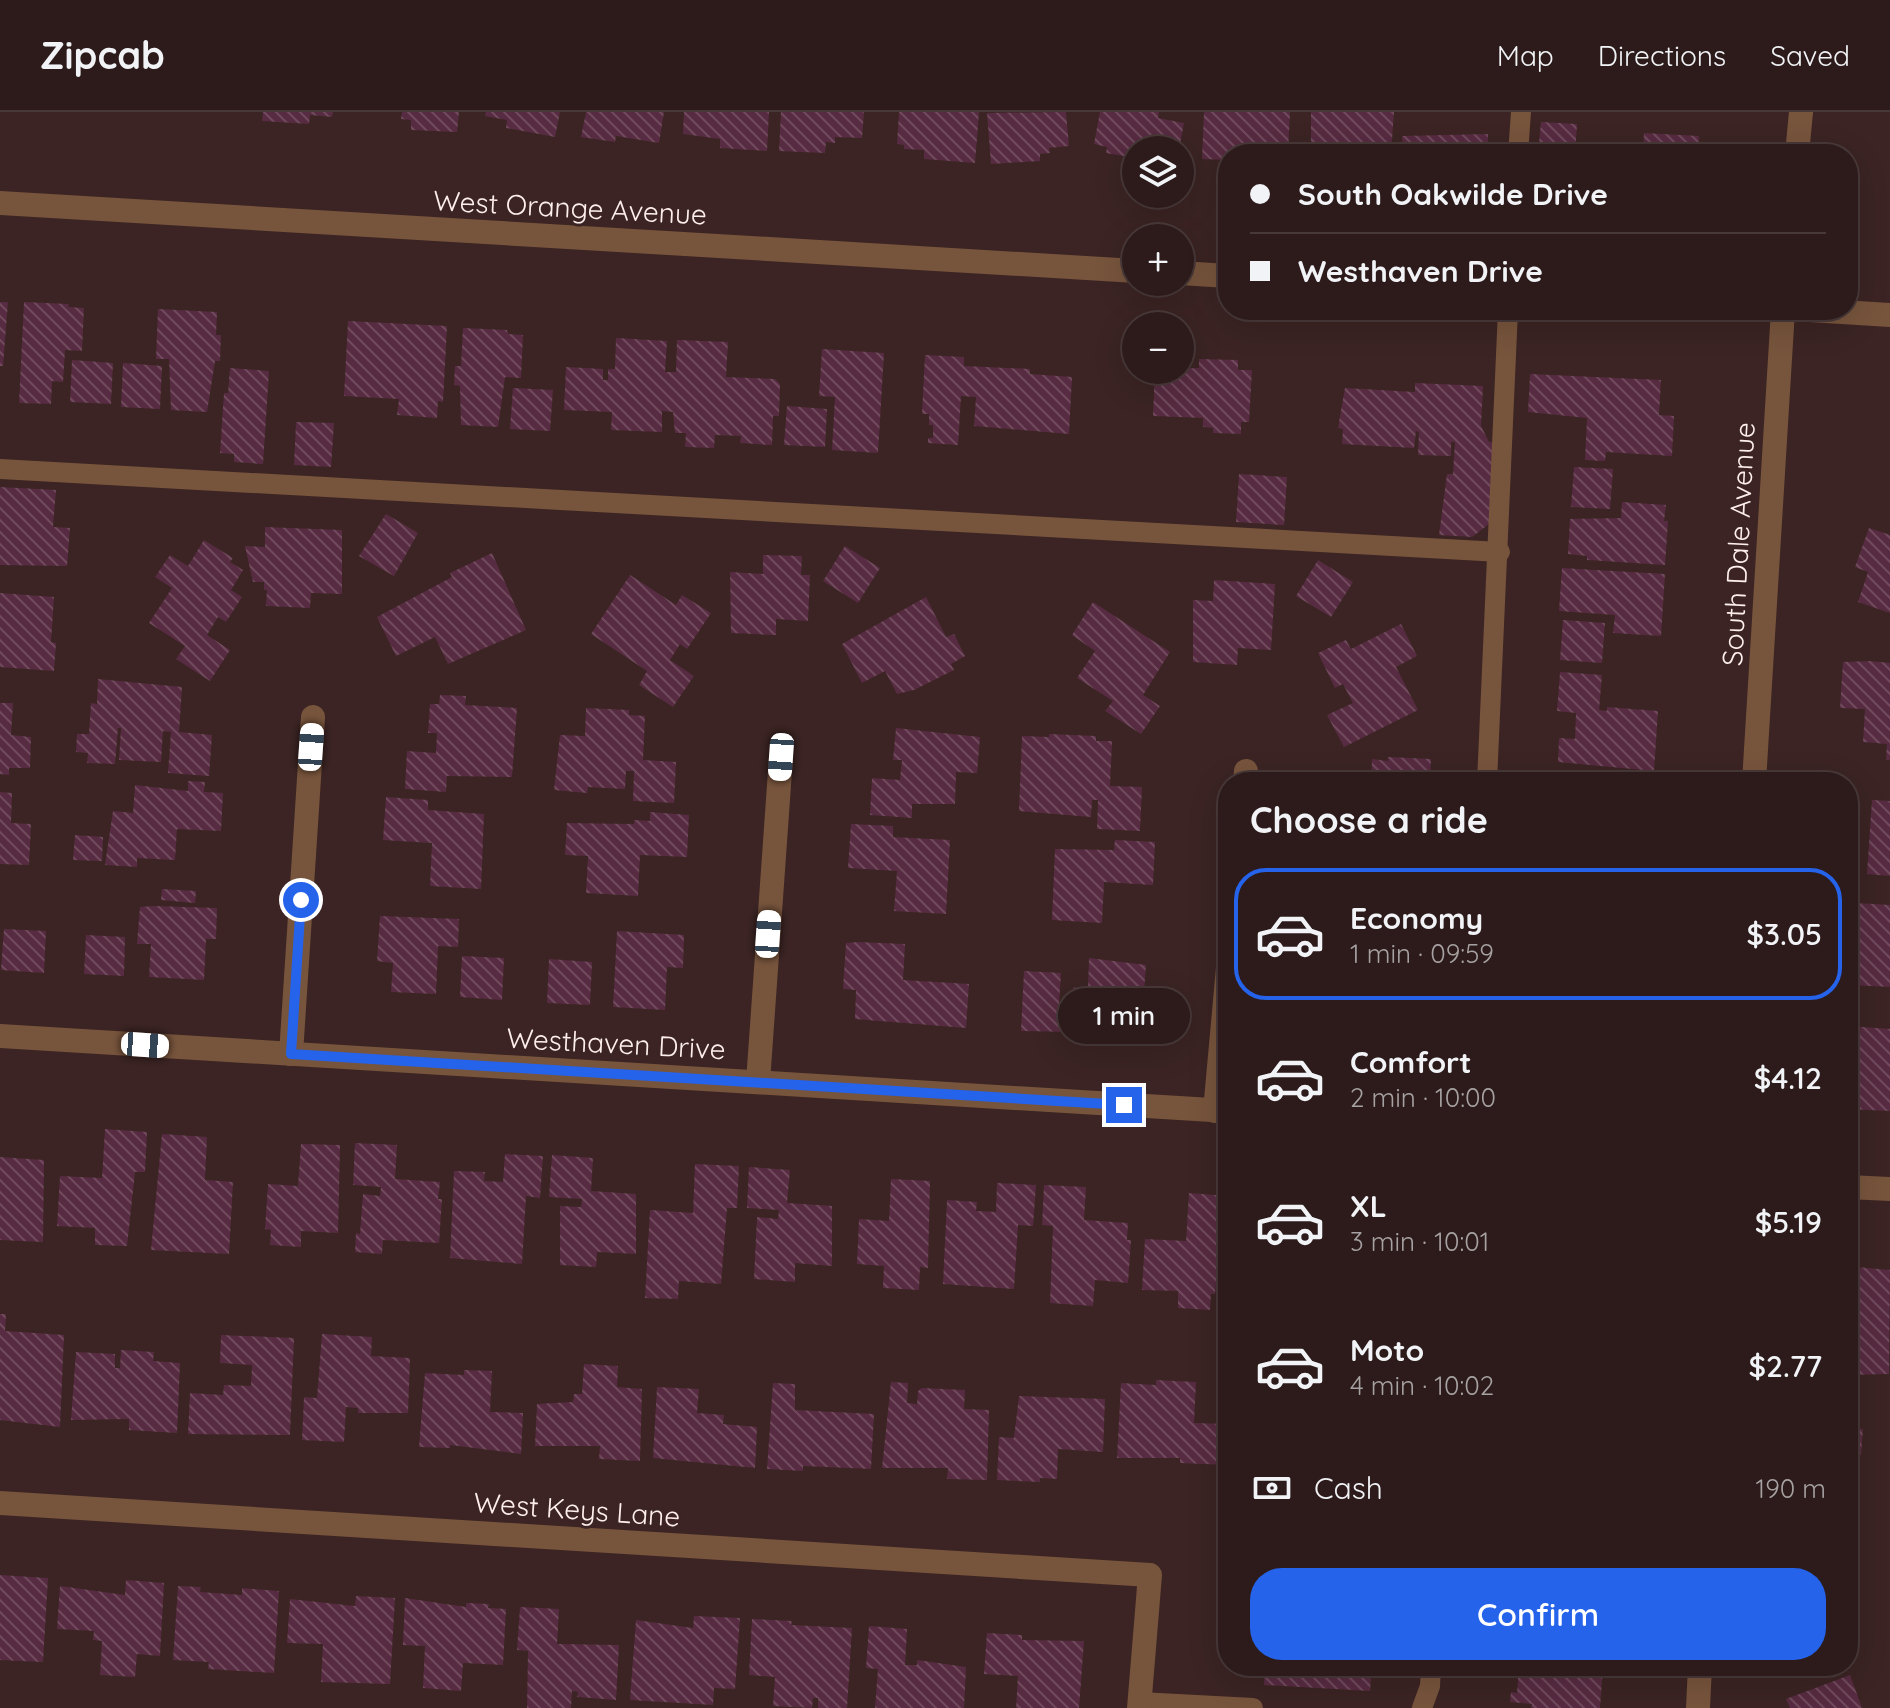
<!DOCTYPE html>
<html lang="en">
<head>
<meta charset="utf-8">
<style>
  :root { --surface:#2c1b1a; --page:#382827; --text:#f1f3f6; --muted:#a6a1a2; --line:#483939; --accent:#2563eb }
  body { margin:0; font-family:Quicksand,sans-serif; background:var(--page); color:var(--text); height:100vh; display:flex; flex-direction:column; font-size:30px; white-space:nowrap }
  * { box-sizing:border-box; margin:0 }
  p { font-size:26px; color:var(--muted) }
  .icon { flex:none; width:44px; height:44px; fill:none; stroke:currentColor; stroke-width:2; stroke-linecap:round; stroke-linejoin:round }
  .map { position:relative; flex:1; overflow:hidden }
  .side { position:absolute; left:1218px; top:660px; width:640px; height:904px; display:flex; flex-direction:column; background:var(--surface); border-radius:32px; box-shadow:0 8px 32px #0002,0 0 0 2px var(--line) }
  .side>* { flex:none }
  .hud { position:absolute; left:1218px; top:32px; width:640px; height:176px; border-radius:32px; box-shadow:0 8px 32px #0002,0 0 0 2px var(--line); display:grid; align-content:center; height:176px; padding:0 32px; background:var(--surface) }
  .fabs { position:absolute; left:1122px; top:24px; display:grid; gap:16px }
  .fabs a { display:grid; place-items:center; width:72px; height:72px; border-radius:50%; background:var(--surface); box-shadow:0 8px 32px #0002,0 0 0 2px var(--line); font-size:40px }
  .end { position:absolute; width:36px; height:36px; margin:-18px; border:10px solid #2563eb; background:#fff; box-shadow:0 0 0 4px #fff }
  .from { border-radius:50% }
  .bubble { position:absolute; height:56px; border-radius:28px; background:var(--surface); box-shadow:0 8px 32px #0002,0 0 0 2px var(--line); font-size:26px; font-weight:600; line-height:56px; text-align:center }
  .car { position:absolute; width:24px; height:48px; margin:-24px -12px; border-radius:10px; box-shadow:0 0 6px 2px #0007; background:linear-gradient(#fff 24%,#345 0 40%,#fff 0 76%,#345 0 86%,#fff 0) }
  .hud b { display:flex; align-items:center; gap:28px; height:76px; font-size:30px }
  .hud b+b { border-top:2px solid var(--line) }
  .hud i { width:20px; height:20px; background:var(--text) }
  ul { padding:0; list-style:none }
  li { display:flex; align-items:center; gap:24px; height:132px; margin:0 16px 12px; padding:0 16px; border:4px solid transparent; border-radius:32px }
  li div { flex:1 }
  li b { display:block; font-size:30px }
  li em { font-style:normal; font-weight:600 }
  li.current { border-color:var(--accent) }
  li>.icon { width:72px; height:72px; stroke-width:1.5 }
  h2 { padding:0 32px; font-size:36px; line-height:96px }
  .pay { display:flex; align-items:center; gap:20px; height:88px; padding:0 32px; font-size:30px }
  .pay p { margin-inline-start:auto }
  .cta { display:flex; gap:16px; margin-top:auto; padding:16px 32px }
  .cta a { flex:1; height:92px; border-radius:32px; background:var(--accent); color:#fff; font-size:32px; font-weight:600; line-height:92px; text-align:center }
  header { display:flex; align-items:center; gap:48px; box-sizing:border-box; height:112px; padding:0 40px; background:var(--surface); border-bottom:2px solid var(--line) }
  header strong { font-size:38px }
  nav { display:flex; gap:44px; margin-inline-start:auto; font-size:28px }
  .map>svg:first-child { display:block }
</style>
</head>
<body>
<header>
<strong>Zipcab</strong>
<nav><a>Map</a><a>Directions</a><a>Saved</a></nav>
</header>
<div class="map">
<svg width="1890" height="1596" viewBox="0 0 1890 1596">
  <defs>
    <pattern id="building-back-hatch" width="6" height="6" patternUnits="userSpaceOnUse" patternTransform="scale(2)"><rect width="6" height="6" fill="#572b41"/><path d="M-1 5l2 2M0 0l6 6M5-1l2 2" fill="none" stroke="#704a5d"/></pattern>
  </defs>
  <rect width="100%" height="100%" fill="#3b2423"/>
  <!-- building -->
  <g fill="url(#building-back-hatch)">
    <polygon points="263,0 333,0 332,5 310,3 309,12 262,9"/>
    <polygon points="402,0 459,0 457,20 411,18 411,8 401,7"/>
    <polygon points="486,0 560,0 555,25 506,16 507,8 485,4"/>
    <polygon points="586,0 664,0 659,31 616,24 615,30 581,25"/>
    <polygon points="684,0 769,0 767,39 720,36 720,27 683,22"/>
    <polygon points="781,0 864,0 862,26 835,25 835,31 826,30 825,41 779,39"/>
    <polygon points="899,0 979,0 975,51 924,47 924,38 904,37 904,33 897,32"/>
    <polygon points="1066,0 1069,34 1049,36 1050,41 1040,42 1040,49 991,52 987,1"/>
    <polygon points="1100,0 1159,0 1158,6 1184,11 1179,38 1136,38 1136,56 1128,54 1129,45 1106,41 1107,35 1094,32"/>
    <polygon points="1204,0 1290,0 1288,42 1228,42 1228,48 1202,47"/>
    <polygon points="1311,0 1394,0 1391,42 1311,42"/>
    <polygon points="1541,10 1577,12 1575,42 1538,42"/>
    <polygon points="1644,21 1699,24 1698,42 1643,42"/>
    <polygon points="1488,22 1488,42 1403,42 1402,24"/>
    <polygon points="0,190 8,190 3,254 0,254"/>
    <polygon points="24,190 69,192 68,195 84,196 82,239 65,238 63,270 52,269 51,292 19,291"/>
    <polygon points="158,197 217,200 216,223 221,223 220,249 215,249 207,300 171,298 169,247 156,247"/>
    <polygon points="348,209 447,214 443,290 438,289 437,306 397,303 399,287 344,284"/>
    <polygon points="463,216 507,218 508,222 523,223 521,266 505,265 498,315 461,313 460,274 454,273 455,254 461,254"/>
    <polygon points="616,226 667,229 665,260 676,260 677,228 728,230 726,265 775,267 780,272 779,304 773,304 772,333 740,331 741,324 715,323 714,336 685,335 686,321 675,321 673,300 662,299 662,320 611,318 612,300 564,298 566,255 603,257 603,268 608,268 608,257 615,257"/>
    <polygon points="822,237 884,241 878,341 832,338 835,285 819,284"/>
    <polygon points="925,243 964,245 964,254 1030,257 1030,262 1072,265 1069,322 974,314 976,285 961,284 958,333 928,331 928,326 933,326 933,313 929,313 929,302 922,302"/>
    <polygon points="1199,247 1238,248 1238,258 1252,258 1249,310 1241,310 1241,322 1213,321 1213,316 1203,315 1203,306 1153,304 1155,258 1199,256"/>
    <polygon points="72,248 113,251 111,292 70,290"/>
    <polygon points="123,251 162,254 160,297 121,295"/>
    <polygon points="230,256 269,259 263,352 234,350 234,342 220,341 224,281 228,281"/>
    <polygon points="1530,262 1661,268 1659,303 1674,304 1672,344 1606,340 1605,349 1585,348 1587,306 1528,300"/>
    <polygon points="1415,271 1483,274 1481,314 1489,330 1493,330 1489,412 1472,425 1439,423 1447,362 1453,362 1455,330 1451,330 1451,344 1418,343 1419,320 1416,319 1414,336 1342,332 1343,317 1338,316 1345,276 1415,280"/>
    <polygon points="513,276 553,278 550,319 510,317"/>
    <polygon points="787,294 827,297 825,335 784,333"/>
    <polygon points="296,310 334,311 331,355 294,353"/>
    <polygon points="1574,355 1613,357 1610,397 1571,395"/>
    <polygon points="1239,362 1287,365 1284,413 1236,410"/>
    <polygon points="0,375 56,378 53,415 70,416 67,454 0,453"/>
    <polygon points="1622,390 1666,393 1664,409 1668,409 1665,453 1587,448 1587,444 1568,442 1570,407 1621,406"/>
    <polygon points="386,402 418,421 394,464 359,444"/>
    <polygon points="265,415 342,418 342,482 311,481 310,496 266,494 267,478 264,478 264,470 253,470 245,434 265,435"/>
    <polygon points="1869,416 1890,423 1890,501 1858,490 1868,460 1855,455"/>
    <polygon points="204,428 233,446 230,450 243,458 231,478 242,485 226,510 218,505 207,523 230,538 210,569 176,547 185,534 149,511 172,476 155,465 170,443 188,454"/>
    <polygon points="845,434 880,456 858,491 823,469"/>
    <polygon points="492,441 526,518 448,552 435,525 396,544 377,505 452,465 450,461"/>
    <polygon points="763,443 802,444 801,463 810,463 808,509 776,507 776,523 731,521 730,460 763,462"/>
    <polygon points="1318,448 1353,470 1331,505 1296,484"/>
    <polygon points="1562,456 1665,462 1661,524 1613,521 1615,503 1559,499"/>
    <polygon points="630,463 676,493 682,483 711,501 687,537 680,532 670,548 694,564 673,595 639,573 647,559 591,522"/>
    <polygon points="1214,468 1275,472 1271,538 1238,536 1237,553 1193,550 1193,488 1213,489"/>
    <polygon points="0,481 54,485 51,530 56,531 54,559 0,555"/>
    <polygon points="926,485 946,525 954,522 965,544 951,552 954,558 914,578 897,582 885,559 862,571 842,532"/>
    <polygon points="1093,490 1170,540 1143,583 1160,594 1141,622 1105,599 1113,589 1077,566 1095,539 1072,523"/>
    <polygon points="1563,508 1605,511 1602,551 1560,548"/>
    <polygon points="1401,512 1417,544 1396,555 1418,598 1344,635 1327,603 1353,591 1343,572 1335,576 1318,541 1346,528 1351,537"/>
    <polygon points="1870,549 1890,551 1890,648 1886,648 1887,632 1863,630 1865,597 1840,596 1843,550"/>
    <polygon points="1560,560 1602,563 1599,598 1607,599 1607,595 1658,599 1654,659 1558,650 1559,626 1575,627 1576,601 1557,599"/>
    <polygon points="98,567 182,575 179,620 212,623 209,664 168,661 171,620 163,619 161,650 119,648 121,616 118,616 115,652 87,651 88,641 76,640 77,622 89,622 91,591 97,592"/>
    <polygon points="440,583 466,584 465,593 517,596 512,665 447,664 446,680 405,677 407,639 436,641 437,621 428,621 430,592 439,592"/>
    <polygon points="0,591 13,591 11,623 31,625 30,656 9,656 9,663 0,662"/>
    <polygon points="586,596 629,598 629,603 645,604 643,648 676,650 674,691 633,689 634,659 626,659 625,677 588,675 587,681 554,678 560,623 585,624"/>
    <polygon points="896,616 980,625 977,661 956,660 955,692 912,692 912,706 870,703 872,666 900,668 902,648 893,648"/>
    <polygon points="1049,622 1096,624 1096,629 1112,629 1110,674 1142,675 1140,719 1097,717 1098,688 1092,688 1091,705 1019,699 1022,624 1049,625"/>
    <polygon points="1388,645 1431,647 1430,670 1371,670 1372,647 1388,649"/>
    <polygon points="1573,664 1634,668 1634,670 1572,670"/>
    <polygon points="188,669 205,670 204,680 223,681 221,719 177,717 175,748 137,746 137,755 105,753 113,699 133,701 135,673 188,679"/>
    <polygon points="0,680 12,681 11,711 31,712 29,753 0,752"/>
    <polygon points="386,685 428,688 428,698 484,702 481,777 430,774 432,731 383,728"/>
    <polygon points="1872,688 1890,689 1890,764 1867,762"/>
    <polygon points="650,700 689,703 687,745 640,743 638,784 586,781 588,744 565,743 567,711 634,712 634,708 650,709"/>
    <polygon points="851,712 893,714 893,725 950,728 946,802 894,799 897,759 848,756"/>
    <polygon points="75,723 103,725 102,749 73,748"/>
    <polygon points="1115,728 1155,730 1153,773 1104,770 1102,811 1052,808 1055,737 1114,738"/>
    <polygon points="162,777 196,779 195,791 161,788"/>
    <polygon points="1857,791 1890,793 1890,875 1850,873 1853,829 1848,829 1848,792"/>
    <polygon points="153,794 217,796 216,827 206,827 204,868 149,865 151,832 137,832 140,795"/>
    <polygon points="380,804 459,807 458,835 438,834 436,882 391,880 393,851 377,849"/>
    <polygon points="4,817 46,819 44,861 1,858"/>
    <polygon points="617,819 684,823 683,856 667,855 665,898 613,895"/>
    <polygon points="86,823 125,825 124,864 84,862"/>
    <polygon points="858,830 905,832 903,868 969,872 966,916 855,907 856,878 843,877 846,831"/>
    <polygon points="462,844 504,846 502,888 460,885"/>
    <polygon points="1089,846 1146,853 1143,891 1130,890 1128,921 1021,919 1024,859 1061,861 1059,892 1073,893 1073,875 1088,876"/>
    <polygon points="549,847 592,850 590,893 547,891"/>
    <polygon points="1848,914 1890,917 1890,999 1848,997"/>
    <polygon points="105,1017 147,1020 145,1060 135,1060 127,1134 95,1133 95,1116 57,1114 60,1064 102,1066"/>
    <polygon points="162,1022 207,1025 205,1068 233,1070 229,1142 151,1138"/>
    <polygon points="355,1031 397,1033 395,1067 440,1070 438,1087 442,1087 439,1131 383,1128 382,1142 355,1140 356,1121 360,1122 363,1082 380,1084 381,1075 353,1073"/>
    <polygon points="301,1032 340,1033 338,1121 301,1119 301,1135 270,1133 271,1118 265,1117 268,1072 298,1074"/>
    <polygon points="505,1042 543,1044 540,1086 526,1084 522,1152 450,1146 454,1059 485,1060 484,1069 503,1070"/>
    <polygon points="552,1043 593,1046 591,1079 636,1082 636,1142 597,1140 596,1155 560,1153 560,1094 581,1095 582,1087 549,1085"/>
    <polygon points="0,1045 44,1048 43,1130 0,1128"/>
    <polygon points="695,1052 739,1054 737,1096 727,1096 721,1172 679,1169 678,1187 645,1186 650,1098 693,1101"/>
    <polygon points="749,1055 790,1058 787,1091 832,1094 832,1154 795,1151 795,1170 754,1167 757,1105 778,1107 779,1098 747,1096"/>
    <polygon points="891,1067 930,1069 928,1156 920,1155 919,1178 883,1176 884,1154 857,1152 859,1107 889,1109"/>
    <polygon points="997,1071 1036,1073 1033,1114 1018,1113 1014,1177 943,1172 947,1088 977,1090 976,1099 996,1100"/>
    <polygon points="1044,1073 1086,1075 1084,1108 1128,1111 1127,1128 1131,1128 1128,1171 1095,1168 1093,1194 1050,1191 1053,1114 1042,1113"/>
    <polygon points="1189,1081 1228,1084 1228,1123 1220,1122 1215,1182 1211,1182 1210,1198 1178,1196 1178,1179 1142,1178 1145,1127 1186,1129"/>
    <polygon points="1856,1155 1890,1158 1889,1262 1848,1263 1848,1182 1854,1182"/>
    <polygon points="0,1202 6,1202 5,1219 64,1223 60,1315 0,1308"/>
    <polygon points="322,1222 372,1225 371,1244 410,1246 408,1301 358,1301 358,1296 346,1295 344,1330 302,1328 304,1285 317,1286"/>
    <polygon points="221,1223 294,1226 290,1323 188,1322 190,1281 223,1283 224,1273 251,1274 252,1253 220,1251"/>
    <polygon points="121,1238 154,1240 153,1249 180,1251 177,1321 129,1318 129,1307 71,1308 76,1240 115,1242 115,1256 120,1256"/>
    <polygon points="584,1252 618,1254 617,1275 642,1277 640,1349 599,1347 600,1334 535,1334 537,1292 573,1290 574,1282 582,1282"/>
    <polygon points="464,1258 492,1259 490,1300 523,1301 521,1342 450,1333 450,1336 419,1335 425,1261 464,1263"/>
    <polygon points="1156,1268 1196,1270 1194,1311 1228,1312 1228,1353 1180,1351 1180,1346 1117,1346 1121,1271 1156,1273"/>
    <polygon points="891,1270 908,1271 907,1291 917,1292 918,1279 922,1276 965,1278 964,1297 989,1298 987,1368 947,1367 948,1356 882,1356"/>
    <polygon points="773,1271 795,1272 795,1298 874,1302 871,1357 803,1354 803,1359 767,1357"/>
    <polygon points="657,1275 699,1277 697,1301 724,1303 723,1312 757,1315 755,1356 653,1346"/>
    <polygon points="1019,1284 1105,1287 1103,1340 1058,1337 1057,1367 1040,1366 1040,1370 997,1368 999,1325 1014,1326"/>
    <polygon points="1848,1316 1863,1317 1861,1343 1848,1342"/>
    <polygon points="0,1463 48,1466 43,1550 0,1548"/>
    <polygon points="126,1468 164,1471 160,1544 137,1542 135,1565 100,1563 102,1529 93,1528 94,1519 57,1517 60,1474 125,1483"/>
    <polygon points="178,1474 201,1475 200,1480 242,1483 242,1476 279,1479 274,1561 208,1557 209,1550 173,1548"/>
    <polygon points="356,1484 395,1486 390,1572 321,1570 323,1532 287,1531 290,1487 355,1494"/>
    <polygon points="405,1486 466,1495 466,1491 489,1492 488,1496 506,1497 503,1553 463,1551 461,1579 423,1576 425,1534 403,1533"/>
    <polygon points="520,1495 559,1497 557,1532 619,1533 616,1588 577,1585 578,1580 572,1579 571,1596 527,1596 528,1539 517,1538"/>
    <polygon points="694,1504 740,1506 735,1577 714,1576 713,1593 630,1588 636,1508 693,1516"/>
    <polygon points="752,1507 792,1509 791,1513 852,1516 847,1596 818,1596 818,1586 813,1586 812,1596 773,1594 775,1565 749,1563"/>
    <polygon points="869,1514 907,1517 905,1553 917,1553 917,1548 966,1555 964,1596 875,1596 878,1557 866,1556"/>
    <polygon points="987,1521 1022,1523 1022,1528 1084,1529 1079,1596 1016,1596 1018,1564 984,1562"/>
    <polygon points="1265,1554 1372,1554 1370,1579 1264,1573"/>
    <polygon points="1519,1554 1603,1554 1600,1596 1531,1596 1532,1592 1510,1590 1511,1580 1517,1581"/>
    <polygon points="1850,1563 1862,1596 1790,1596 1786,1587"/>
  </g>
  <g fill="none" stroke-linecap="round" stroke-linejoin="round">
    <!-- service -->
    <g stroke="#77543c" stroke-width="20">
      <polyline points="1518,42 1521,0"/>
      <polyline points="0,357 1500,440"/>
      <polyline points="1487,670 1508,198"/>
      <polyline points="1140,1590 1253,1596"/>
      <polyline points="1422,1596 1430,1574 1431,1554"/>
    </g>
    <!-- minor -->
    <g stroke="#77543c" stroke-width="24">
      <polyline points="1245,670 1246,659"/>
      <polyline points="0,924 1228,999"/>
      <polyline points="291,942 313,605"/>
      <polyline points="758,970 781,645"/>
      <polyline points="1215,999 1228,856"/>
      <polyline points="1848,1075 1890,1077"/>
      <polyline points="0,1391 1150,1463 1139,1596"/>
    </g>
    <!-- tertiary -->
    <g stroke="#77543c" stroke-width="24">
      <polyline points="1797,42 1801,0"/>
      <polyline points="0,91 1136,159"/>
      <polyline points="1180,161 1228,164"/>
      <polyline points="1810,198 1890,203"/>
      <polyline points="1754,670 1783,198"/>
      <polyline points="1698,1596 1700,1554"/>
    </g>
  </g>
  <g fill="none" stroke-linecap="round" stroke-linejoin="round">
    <!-- route -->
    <polyline stroke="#2563eb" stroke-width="10" points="301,788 291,942 1124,993"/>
  </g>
  <g text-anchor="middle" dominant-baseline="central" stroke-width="6" stroke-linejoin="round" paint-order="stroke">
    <!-- street labels -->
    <g font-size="28" fill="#feefed" stroke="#3b2423">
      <text transform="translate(570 95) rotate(3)">West Orange Avenue</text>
      <text transform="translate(1738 432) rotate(-87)">South Dale Avenue</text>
      <text transform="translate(616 931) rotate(3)">Westhaven Drive</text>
      <text transform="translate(577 1397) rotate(4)">West Keys Lane</text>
    </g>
  </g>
</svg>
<div class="fabs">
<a><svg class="icon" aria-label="layers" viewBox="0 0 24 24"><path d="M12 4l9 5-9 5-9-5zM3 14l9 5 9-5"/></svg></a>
<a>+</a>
<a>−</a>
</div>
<i class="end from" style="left:301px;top:788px"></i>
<i class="end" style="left:1124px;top:993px"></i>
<div class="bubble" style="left:1058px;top:876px;width:132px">1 min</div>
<i class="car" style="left:311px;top:635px;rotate:4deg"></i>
<i class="car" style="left:781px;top:645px;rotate:184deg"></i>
<i class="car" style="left:768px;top:822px;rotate:4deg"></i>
<i class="car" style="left:145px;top:933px;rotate:94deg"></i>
<div class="hud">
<b><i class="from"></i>South Oakwilde Drive</b>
<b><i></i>Westhaven Drive</b>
</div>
<section class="side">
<h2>Choose a ride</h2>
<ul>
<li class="current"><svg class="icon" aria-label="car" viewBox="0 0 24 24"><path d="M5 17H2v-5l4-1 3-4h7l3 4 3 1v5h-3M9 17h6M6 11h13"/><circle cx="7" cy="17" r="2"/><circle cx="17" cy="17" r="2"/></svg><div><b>Economy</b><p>1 min · 09:59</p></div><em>$3.05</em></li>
<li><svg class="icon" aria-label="car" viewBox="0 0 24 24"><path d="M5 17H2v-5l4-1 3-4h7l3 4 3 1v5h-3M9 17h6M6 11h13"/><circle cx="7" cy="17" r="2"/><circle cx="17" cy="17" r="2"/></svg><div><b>Comfort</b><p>2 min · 10:00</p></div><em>$4.12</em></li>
<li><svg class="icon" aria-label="car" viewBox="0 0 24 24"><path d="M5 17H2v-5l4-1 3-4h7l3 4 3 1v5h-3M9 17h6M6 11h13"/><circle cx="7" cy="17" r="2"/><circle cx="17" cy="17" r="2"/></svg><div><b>XL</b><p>3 min · 10:01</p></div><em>$5.19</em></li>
<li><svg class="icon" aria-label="car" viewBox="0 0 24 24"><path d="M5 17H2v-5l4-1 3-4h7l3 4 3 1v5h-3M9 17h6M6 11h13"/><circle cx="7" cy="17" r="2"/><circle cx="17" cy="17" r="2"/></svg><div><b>Moto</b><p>4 min · 10:02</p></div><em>$2.77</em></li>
</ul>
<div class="pay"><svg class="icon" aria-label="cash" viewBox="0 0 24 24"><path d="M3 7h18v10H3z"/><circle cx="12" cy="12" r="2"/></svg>Cash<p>190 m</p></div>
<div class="cta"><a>Confirm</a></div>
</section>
</div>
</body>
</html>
